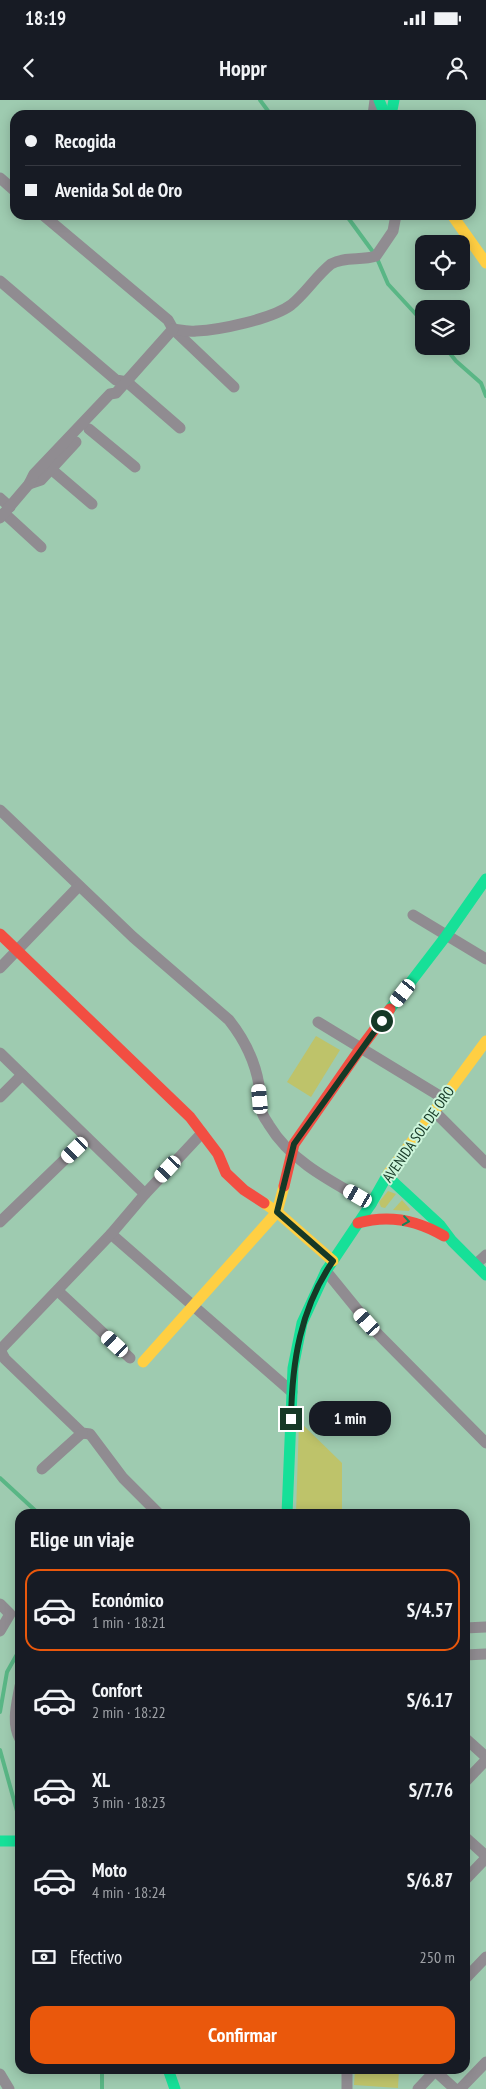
<!DOCTYPE html>
<html lang="es">
<head>
<meta charset="utf-8">
<style>
  :root { --surface:#171b24; --page:#20242c; --text:#f1f3f6; --muted:#9ea1a6; --line:#363941; --accent:#ea580c }
  body { margin:0; font-family:"PT Sans Narrow",sans-serif; background:var(--page); color:var(--text); height:100vh; display:flex; flex-direction:column; font-size:19px; white-space:nowrap }
  * { box-sizing:border-box; margin:0 }
  p { font-size:16px; color:var(--muted) }
  .icon { flex:none; width:28px; height:28px; fill:none; stroke:currentColor; stroke-width:2; stroke-linecap:round; stroke-linejoin:round }
  .map { position:relative; flex:1; overflow:hidden }
  .side { position:absolute; left:15px; top:1409px; width:455px; height:565px; display:flex; flex-direction:column; background:var(--surface); border-radius:15px; box-shadow:0 2px 12px #0003 }
  .side>* { flex:none }
  .guide { position:absolute; left:10px; top:10px; width:466px; height:110px; border-radius:15px; box-shadow:0 2px 12px #0003; display:grid; align-content:center; height:110px; padding:0 15px; background:var(--surface) }
  .buttons { position:absolute; left:415px; top:135px; display:grid; gap:10px }
  .buttons a { display:grid; place-items:center; width:55px; height:55px; border-radius:10px; background:var(--surface); box-shadow:0 2px 12px #0003; font-size:25px }
  .end { position:absolute; width:22px; height:22px; margin:-11px; border:6px solid #163926; background:#fff; box-shadow:0 0 0 2px #fff }
  .from { border-radius:50% }
  .bubble { position:absolute; height:35px; border-radius:15px; background:var(--surface); box-shadow:0 2px 12px #0003; font-size:16px; font-weight:800; line-height:35px; text-align:center }
  .car { position:absolute; width:15px; height:30px; margin:-15px -8px; border-radius:6px; box-shadow:0 0 4px 1px #0007; background:linear-gradient(#fff 24%,#345 0 40%,#fff 0 76%,#345 0 86%,#fff 0) }
  .guide b { display:flex; align-items:center; gap:18px; height:48px; font-size:19px }
  .guide b+b { border-top:1px solid var(--line) }
  .guide i { width:12px; height:12px; background:var(--text) }
  ul { padding:0; list-style:none }
  li { display:flex; align-items:center; gap:15px; height:82px; margin:0 10px 8px; padding:0 5px; border:2px solid transparent; border-radius:15px }
  li div { flex:1 }
  li b { display:block; font-size:19px }
  li em { font-style:normal; font-weight:800 }
  li.active { border-color:var(--accent) }
  li>.icon { width:45px; height:45px; stroke-width:1.5 }
  h2 { padding:0 15px; font-size:22px; line-height:60px }
  .pay { display:flex; align-items:center; gap:12px; height:55px; padding:0 15px; font-size:19px }
  .pay p { margin-inline-start:auto }
  .cta { display:flex; gap:10px; margin-top:auto; padding:10px 15px }
  .cta a { flex:1; height:58px; border-radius:15px; background:var(--accent); color:#fff; font-size:20px; font-weight:800; line-height:58px; text-align:center }
  .status { display:flex; justify-content:space-between; align-items:center; height:35px; padding:0 25px; background:var(--surface); direction:ltr }
  .status svg { height:14px; fill:currentColor }
  header { display:flex; justify-content:space-between; align-items:center; height:65px; padding:0 15px; background:var(--surface); font-size:22px; font-weight:800 }
  .map>svg:first-child { display:block }
</style>
</head>
<body>
<div class="status"><b>18:19</b><svg viewBox="0 0 49 12"><path d="M0 12V9h3v3zM5 12V6h3v6zM10 12V3h3v9zM15 12V0h3v12zM26 1h20v11H26zM47 4h2v5h-2z"/></svg></div>
<header><svg class="icon" aria-label="back" viewBox="0 0 24 24"><path d="M15 5l-7 7 7 7"/></svg>Hoppr<svg class="icon" aria-label="person" viewBox="0 0 24 24"><circle cx="12" cy="8" r="4"/><path d="M4 21q1-7 8-7t8 7"/></svg></header>
<div class="map">
<svg width="486" height="1989" viewBox="0 0 486 1989">
  <rect width="100%" height="100%" fill="#9ecbb0"/>
  <!-- green -->
  <g fill="#bec36a">
    <polygon points="316,936 340,950 311,997 287,982"/>
    <polygon points="388,1091 396,1094 385,1108 381,1107 379,1102"/>
    <polygon points="402,1100 410,1109 409,1111 393,1110"/>
    <polygon points="299,1321 342,1363 342,1414 296,1414"/>
    <polygon points="355,1969 399,1969 398,1988 354,1985"/>
  </g>
  <g fill="none" stroke-linecap="round" stroke-linejoin="round">
    <!-- stream -->
    <g stroke="#59b685" stroke-width="4">
      <polyline points="260,0 271,15"/>
      <polyline points="346,115 376,156 388,184 424,223"/>
      <polyline points="444,246 456,261 481,283 486,296"/>
      <polyline points="0,1378 39,1414"/>
      <polyline points="0,1612 7,1572 20,1549"/>
      <polyline points="0,1650 20,1722"/>
      <polyline points="102,1989 102,1969"/>
    </g>
    <!-- street -->
    <g stroke="#908c91" stroke-width="11">
      <polyline points="373,15 375,0"/>
      <polyline points="0,78 15,91"/>
      <polyline points="43,115 168,220 173,229 234,287"/>
      <polyline points="0,181 116,280 127,282 180,328"/>
      <path d="M173,229C180,230 188,232 196,231C220,230 272,219 291,205C306,193 316,176 331,164C345,156 361,161 376,156L393,131L396,115"/>
      <polyline points="89,329 135,367"/>
      <polyline points="51,369 92,404"/>
      <polyline points="29,384 41,380 76,342"/>
      <polyline points="0,398 10,407"/>
      <polyline points="4,413 41,447"/>
      <polyline points="0,418 29,384 34,374 110,294 116,293 173,229"/>
      <path d="M0,710L133,837L229,920C244,939 255,961 259,985C261,994 260,1003 262,1012C263,1017 267,1021 269,1025C292,1063 333,1082 371,1104"/>
      <polyline points="413,815 486,859"/>
      <polyline points="0,868 79,786"/>
      <polyline points="318,922 443,998"/>
      <polyline points="0,953 145,1094"/>
      <polyline points="0,997 22,975"/>
      <polyline points="434,1011 486,1063"/>
      <polyline points="0,1122 87,1038"/>
      <polyline points="111,1134 292,1292"/>
      <polyline points="476,1164 486,1155"/>
      <polyline points="326,1171 374,1230 486,1343"/>
      <polyline points="58,1191 130,1258"/>
      <polyline points="0,1250 111,1134 145,1094 202,1033"/>
      <polyline points="0,1250 5,1259 82,1333 90,1334 123,1378 159,1414"/>
      <polyline points="42,1369 82,1333"/>
      <polyline points="0,1504 10,1514 0,1531"/>
      <polyline points="465,1528 486,1527"/>
      <polyline points="465,1555 486,1554"/>
      <path d="M20,1586C17,1603 11,1623 20,1639"/>
      <polyline points="465,1638 486,1657"/>
      <polyline points="465,1682 486,1660"/>
      <polyline points="465,1737 486,1756"/>
      <polyline points="465,1780 486,1758"/>
      <polyline points="465,1879 486,1857"/>
      <polyline points="433,1969 455,1989"/>
      <polyline points="0,1974 9,1989"/>
      <polyline points="347,1989 347,1969"/>
      <polyline points="418,1989 435,1971"/>
      <polyline points="460,1989 486,1962"/>
    </g>
    <!-- fast -->
    <g stroke="#16e098" stroke-width="11">
      <polyline points="379,0 385,15"/>
      <polyline points="391,15 394,0"/>
      <polyline points="390,909 446,836 486,779"/>
      <polyline points="387,1076 440,1125 452,1141 486,1175"/>
      <polyline points="287,1414 293,1268 302,1223 326,1171 371,1104 388,1074"/>
      <polyline points="0,1741 20,1741"/>
      <polyline points="168,1969 175,1989"/>
    </g>
    <!-- slow -->
    <g stroke="#ffcf43" stroke-width="11">
      <polyline points="452,115 486,163"/>
      <polyline points="388,1074 486,941"/>
      <polyline points="264,1103 277,1112 333,1161"/>
      <polyline points="143,1262 277,1112 284,1086"/>
    </g>
    <!-- jam -->
    <g stroke="#f24e42" stroke-width="11">
      <polyline points="0,834 190,1017 218,1054 226,1073 244,1090 264,1103"/>
      <polyline points="284,1086 294,1044 360,949 390,909"/>
      <path d="M358,1123C389,1114 417,1120 444,1136"/>
    </g>
  </g>
  <!-- one-way arrows -->
  <defs><path id="oneway-chevron" d="M-2-3.5L2.5 0L-2 3.5" fill="none" stroke-width="1.6" stroke-linecap="round" stroke-linejoin="round" transform="scale(1.25)"/></defs>
  <use stroke="#168459" href="#oneway-chevron" transform="translate(406 1121) rotate(8)"/>
  <g fill="none" stroke-linecap="round" stroke-linejoin="round">
    <!-- route -->
    <path stroke="#163926" stroke-width="6" d="M291,1319C292,1262 300,1209 333,1161L277,1112L294,1044L382,921"/>
  </g>
  <g text-anchor="middle" dominant-baseline="central" stroke-width="4" stroke-linejoin="round" paint-order="stroke">
    <!-- street labels -->
    <g font-size="15" fill="#163926" stroke="#cdf5db">
      <text transform="translate(418 1034) rotate(-55)">AVENIDA SOL DE ORO</text>
    </g>
  </g>
</svg>
<div class="buttons">
<a><svg class="icon" aria-label="locate" viewBox="0 0 24 24"><circle cx="12" cy="12" r="6"/><path d="M12 2v4M12 18v4M2 12h4M18 12h4"/></svg></a>
<a><svg class="icon" aria-label="layers" viewBox="0 0 24 24"><path d="M12 4l9 5-9 5-9-5zM3 14l9 5 9-5"/></svg></a>
</div>
<i class="end from" style="left:382px;top:921px"></i>
<i class="end" style="left:291px;top:1319px"></i>
<div class="bubble" style="left:309px;top:1301px;width:82px">1 min</div>
<i class="car" style="left:403px;top:893px;rotate:218deg"></i>
<i class="car" style="left:260px;top:999px;rotate:355deg"></i>
<i class="car" style="left:75px;top:1050px;rotate:226deg"></i>
<i class="car" style="left:168px;top:1069px;rotate:223deg"></i>
<i class="car" style="left:358px;top:1096px;rotate:300deg"></i>
<i class="car" style="left:367px;top:1222px;rotate:318deg"></i>
<i class="car" style="left:115px;top:1244px;rotate:313deg"></i>
<div class="guide">
<b><i class="from"></i>Recogida</b>
<b><i></i>Avenida Sol de Oro</b>
</div>
<section class="side">
<h2>Elige un viaje</h2>
<ul>
<li class="active"><svg class="icon" aria-label="car" viewBox="0 0 24 24"><path d="M5 17H2v-5l4-1 3-4h7l3 4 3 1v5h-3M9 17h6M6 11h13"/><circle cx="7" cy="17" r="2"/><circle cx="17" cy="17" r="2"/></svg><div><b>Económico</b><p>1 min · 18:21</p></div><em>S/4.57</em></li>
<li><svg class="icon" aria-label="car" viewBox="0 0 24 24"><path d="M5 17H2v-5l4-1 3-4h7l3 4 3 1v5h-3M9 17h6M6 11h13"/><circle cx="7" cy="17" r="2"/><circle cx="17" cy="17" r="2"/></svg><div><b>Confort</b><p>2 min · 18:22</p></div><em>S/6.17</em></li>
<li><svg class="icon" aria-label="car" viewBox="0 0 24 24"><path d="M5 17H2v-5l4-1 3-4h7l3 4 3 1v5h-3M9 17h6M6 11h13"/><circle cx="7" cy="17" r="2"/><circle cx="17" cy="17" r="2"/></svg><div><b>XL</b><p>3 min · 18:23</p></div><em>S/7.76</em></li>
<li><svg class="icon" aria-label="car" viewBox="0 0 24 24"><path d="M5 17H2v-5l4-1 3-4h7l3 4 3 1v5h-3M9 17h6M6 11h13"/><circle cx="7" cy="17" r="2"/><circle cx="17" cy="17" r="2"/></svg><div><b>Moto</b><p>4 min · 18:24</p></div><em>S/6.87</em></li>
</ul>
<div class="pay"><svg class="icon" aria-label="cash" viewBox="0 0 24 24"><path d="M3 7h18v10H3z"/><circle cx="12" cy="12" r="2"/></svg>Efectivo<p>250 m</p></div>
<div class="cta"><a>Confirmar</a></div>
</section>
</div>
</body>
</html>
